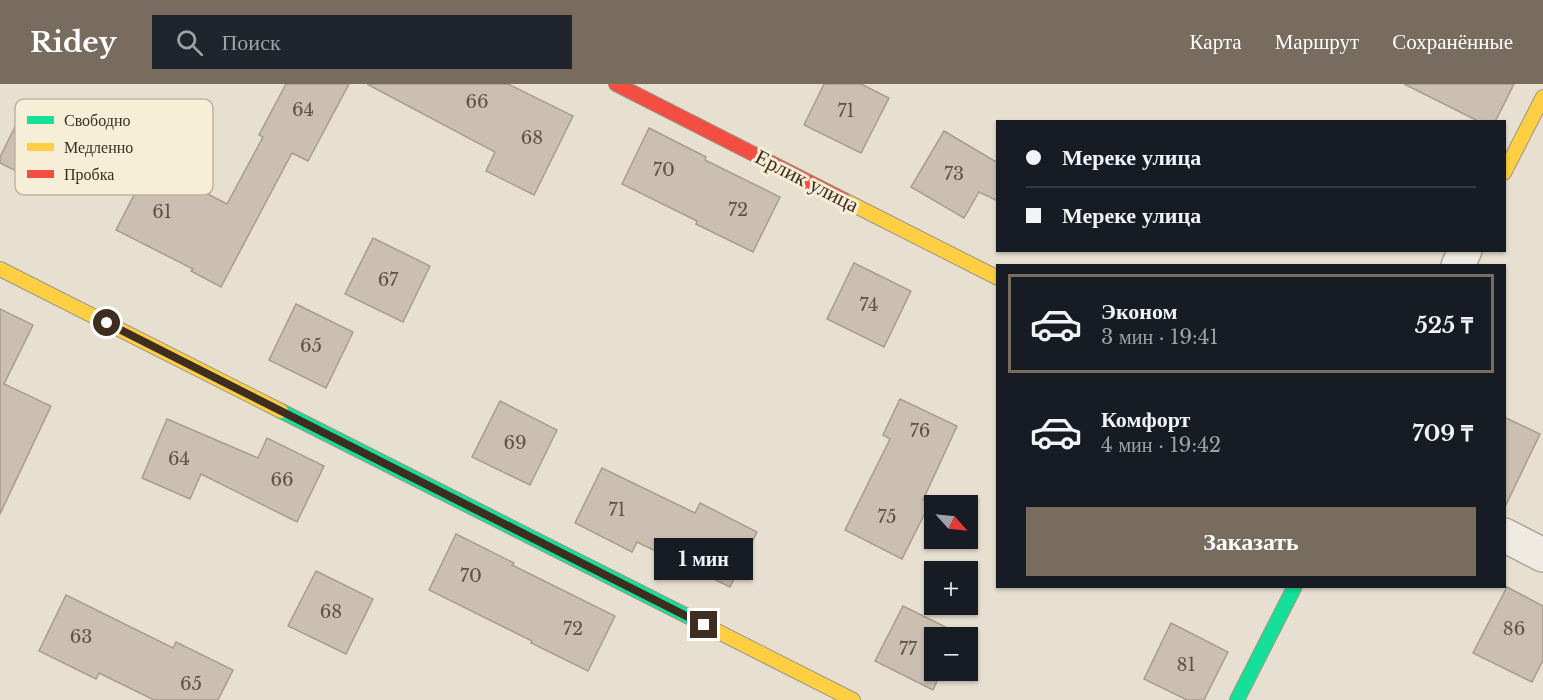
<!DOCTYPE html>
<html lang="ru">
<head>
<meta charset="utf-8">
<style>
  :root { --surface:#171b24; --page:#20242c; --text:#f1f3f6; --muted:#9ea1a6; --line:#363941; --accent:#786c5e }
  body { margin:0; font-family:"Libre Baskerville",serif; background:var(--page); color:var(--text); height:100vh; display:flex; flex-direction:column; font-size:22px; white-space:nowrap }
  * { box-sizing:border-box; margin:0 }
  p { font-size:20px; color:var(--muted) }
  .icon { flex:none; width:33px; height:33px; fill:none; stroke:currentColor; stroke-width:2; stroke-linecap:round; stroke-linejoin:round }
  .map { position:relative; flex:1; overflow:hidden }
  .panel { position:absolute; left:996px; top:180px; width:510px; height:324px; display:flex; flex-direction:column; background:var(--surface); border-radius:0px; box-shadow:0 2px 4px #0004 }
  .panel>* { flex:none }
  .banner { position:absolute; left:996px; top:36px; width:510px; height:132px; border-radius:0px; box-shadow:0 2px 4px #0004; display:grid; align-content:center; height:132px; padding:0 30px; background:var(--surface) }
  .needle { width:39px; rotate:117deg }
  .controls { position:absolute; left:924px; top:411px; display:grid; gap:12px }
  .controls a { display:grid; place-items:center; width:54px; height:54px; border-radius:0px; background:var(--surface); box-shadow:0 2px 4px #0004; font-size:30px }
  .end { position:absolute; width:27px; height:27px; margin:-14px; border:8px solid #3d2e20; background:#fff; box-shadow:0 0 0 3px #fff }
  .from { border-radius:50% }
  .bubble { position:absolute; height:42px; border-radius:0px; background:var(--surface); box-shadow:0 2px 4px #0004; font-size:20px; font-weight:700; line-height:42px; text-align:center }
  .banner b { display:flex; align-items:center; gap:21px; height:57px; font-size:22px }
  .banner b+b { border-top:2px solid var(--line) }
  .banner i { width:15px; height:15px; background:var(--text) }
  ul { padding:10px 0 0; list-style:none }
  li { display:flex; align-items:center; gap:18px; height:99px; margin:0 12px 9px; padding:0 18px; border:3px solid transparent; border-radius:0px }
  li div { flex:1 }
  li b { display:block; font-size:22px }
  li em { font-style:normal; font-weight:700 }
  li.selected { border-color:var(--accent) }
  li>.icon { width:54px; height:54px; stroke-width:1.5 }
  .action { display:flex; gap:12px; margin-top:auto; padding:12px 30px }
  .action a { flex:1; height:69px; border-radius:0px; background:var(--accent); color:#fff; font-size:24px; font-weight:700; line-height:69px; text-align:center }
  header { display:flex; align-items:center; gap:36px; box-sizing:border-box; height:84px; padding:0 30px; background:var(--accent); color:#fff }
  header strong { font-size:28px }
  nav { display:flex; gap:33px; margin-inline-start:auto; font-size:21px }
  .search { width:420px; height:54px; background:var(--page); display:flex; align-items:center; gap:15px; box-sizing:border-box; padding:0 21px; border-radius:0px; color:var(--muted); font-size:22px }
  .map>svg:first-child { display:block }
</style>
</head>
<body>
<header>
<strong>Ridey</strong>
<div class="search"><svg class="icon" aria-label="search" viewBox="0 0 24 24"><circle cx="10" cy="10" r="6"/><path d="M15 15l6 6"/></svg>Поиск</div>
<nav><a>Карта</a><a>Маршрут</a><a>Сохранённые</a></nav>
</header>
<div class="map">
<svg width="1543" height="616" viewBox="0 0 1543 616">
  <rect width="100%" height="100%" fill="#e7e0d1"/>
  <!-- building -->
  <g fill="#cbbfb2" stroke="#a89c90" stroke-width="1.5">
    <polygon points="286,0 349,0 308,77 292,69 221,203 191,187 193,185 116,146 150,80 227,120 263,53 259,51"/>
    <polygon points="367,0 508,0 573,32 534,111 486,87 495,68"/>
    <polygon points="824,0 861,0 889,14 861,69 804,41"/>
    <polygon points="1404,0 1514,0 1495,38 1480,38"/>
    <polygon points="25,23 82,51 55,106 0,79 0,73"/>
    <polygon points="649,44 706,73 705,76 780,113 753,168 696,140 697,137 622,100"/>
    <polygon points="944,47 998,79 998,117 979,108 964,134 911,103"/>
    <polygon points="373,154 430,182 403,238 345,210"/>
    <polygon points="854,179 911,207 884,263 827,235"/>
    <polygon points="296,220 353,248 326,304 269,276"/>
    <polygon points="0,225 33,241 4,300 51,322 0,430"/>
    <polygon points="900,315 957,342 923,416 930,419 902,475 845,446 890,355 883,351"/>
    <polygon points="500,317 557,346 530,401 472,373"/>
    <polygon points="1504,333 1540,350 1504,425"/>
    <polygon points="167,335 258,374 267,354 324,382 297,438 201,390 190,415 142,394"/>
    <polygon points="602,384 695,429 700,419 757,448 730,503 637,458 632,468 575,439"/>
    <polygon points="456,450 514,479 512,481 615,532 588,587 531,559 532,557 429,506"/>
    <polygon points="316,487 373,515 346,570 288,542"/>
    <polygon points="1507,503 1543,522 1543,576 1532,598 1473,569"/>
    <polygon points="66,511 173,564 176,558 233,586 218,616 154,616 99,589 96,595 39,567"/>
    <polygon points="903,522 960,550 958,554 934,554 934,586 942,586 933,606 875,577"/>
    <polygon points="1171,539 1228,568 1204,616 1187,616 1144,595"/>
  </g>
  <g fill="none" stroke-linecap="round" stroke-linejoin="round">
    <!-- street casing -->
    <g stroke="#ada599" stroke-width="36">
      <g id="street">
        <polyline points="1458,182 1465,166"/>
        <polyline points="1504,451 1543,471"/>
      </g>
    </g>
    <!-- fast casing -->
    <g stroke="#9c958a" stroke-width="16">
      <g id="fast">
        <polyline points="281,327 697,537"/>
        <polyline points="1237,616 1295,502"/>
      </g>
    </g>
    <!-- slow casing -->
    <g stroke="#9c958a" stroke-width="16">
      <g id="slow">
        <polyline points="1504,89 1543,13"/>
        <polyline points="844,116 998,194"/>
        <polyline points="0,185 281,327"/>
        <polyline points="697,537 853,616"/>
      </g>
    </g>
    <!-- jam casing -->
    <g stroke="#9c958a" stroke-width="16">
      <polyline id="jam" points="616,0 844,116"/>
    </g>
    <!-- street -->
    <use href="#street" stroke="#efebe3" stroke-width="33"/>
    <!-- fast -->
    <use href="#fast" stroke="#16e098" stroke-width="14"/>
    <!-- slow -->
    <use href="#slow" stroke="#ffcf43" stroke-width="14"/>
    <!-- jam -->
    <use href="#jam" stroke="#f24e42" stroke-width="14"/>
  </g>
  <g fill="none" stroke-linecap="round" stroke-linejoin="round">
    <!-- route -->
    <polyline stroke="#3d2e20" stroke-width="8" points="107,239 704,541"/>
  </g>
  <g text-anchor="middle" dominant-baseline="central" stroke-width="6" stroke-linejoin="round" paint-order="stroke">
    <!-- number labels -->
    <g font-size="18" fill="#605244">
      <text x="477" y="18">66</text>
      <text x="303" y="26">64</text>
      <text x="846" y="27">71</text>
      <text x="532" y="54">68</text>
      <text x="664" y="86">70</text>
      <text x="954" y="90">73</text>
      <text x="738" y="126">72</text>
      <text x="162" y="128">61</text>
      <text x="388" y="196">67</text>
      <text x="869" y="221">74</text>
      <text x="311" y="262">65</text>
      <text x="920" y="347">76</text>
      <text x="515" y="359">69</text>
      <text x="179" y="375">64</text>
      <text x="282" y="396">66</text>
      <text x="617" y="426">71</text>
      <text x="887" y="433">75</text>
      <text x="471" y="492">70</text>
      <text x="331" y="528">68</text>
      <text x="573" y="545">72</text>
      <text x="1514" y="545">86</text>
      <text x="81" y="553">63</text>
      <text x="908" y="565">77</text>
      <text x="1186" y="581">81</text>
      <text x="191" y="600">65</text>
    </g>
    <!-- street labels -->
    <g font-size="21" fill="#3d2e20" stroke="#f7eed8">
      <text transform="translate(807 97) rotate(27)">Ерлик улица</text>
    </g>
  </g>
  <!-- legend -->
  <rect x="15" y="15" width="198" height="96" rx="9" fill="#f7eed8" stroke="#bfb4a1" stroke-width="1.5"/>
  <rect x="27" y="32" width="27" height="8" fill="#16e098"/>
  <rect x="27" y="59" width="27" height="8" fill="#ffcf43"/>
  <rect x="27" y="86" width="27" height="8" fill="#f24e42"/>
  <g font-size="16" fill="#3d2e20">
    <text x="64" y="42">Свободно</text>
    <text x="64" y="69">Медленно</text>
    <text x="64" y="96">Пробка</text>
  </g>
</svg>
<div class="controls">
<a><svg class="needle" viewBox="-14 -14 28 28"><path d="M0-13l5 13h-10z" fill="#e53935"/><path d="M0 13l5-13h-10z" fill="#9ea1a6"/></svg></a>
<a>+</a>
<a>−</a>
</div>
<i class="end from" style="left:107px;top:239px"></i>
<i class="end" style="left:704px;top:541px"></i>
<div class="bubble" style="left:654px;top:454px;width:99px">1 мин</div>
<div class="banner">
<b><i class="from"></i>Мереке улица</b>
<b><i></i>Мереке улица</b>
</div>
<section class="panel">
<ul>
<li class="selected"><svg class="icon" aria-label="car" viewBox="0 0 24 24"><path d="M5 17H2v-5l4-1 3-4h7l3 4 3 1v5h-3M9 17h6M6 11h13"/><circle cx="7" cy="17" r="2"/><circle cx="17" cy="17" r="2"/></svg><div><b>Эконом</b><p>3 мин · 19:41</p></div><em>525 ₸</em></li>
<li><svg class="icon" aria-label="car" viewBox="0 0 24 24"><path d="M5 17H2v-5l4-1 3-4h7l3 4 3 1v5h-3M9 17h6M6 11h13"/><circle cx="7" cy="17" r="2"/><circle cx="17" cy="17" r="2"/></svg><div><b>Комфорт</b><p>4 мин · 19:42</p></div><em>709 ₸</em></li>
</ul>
<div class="action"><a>Заказать</a></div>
</section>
</div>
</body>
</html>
